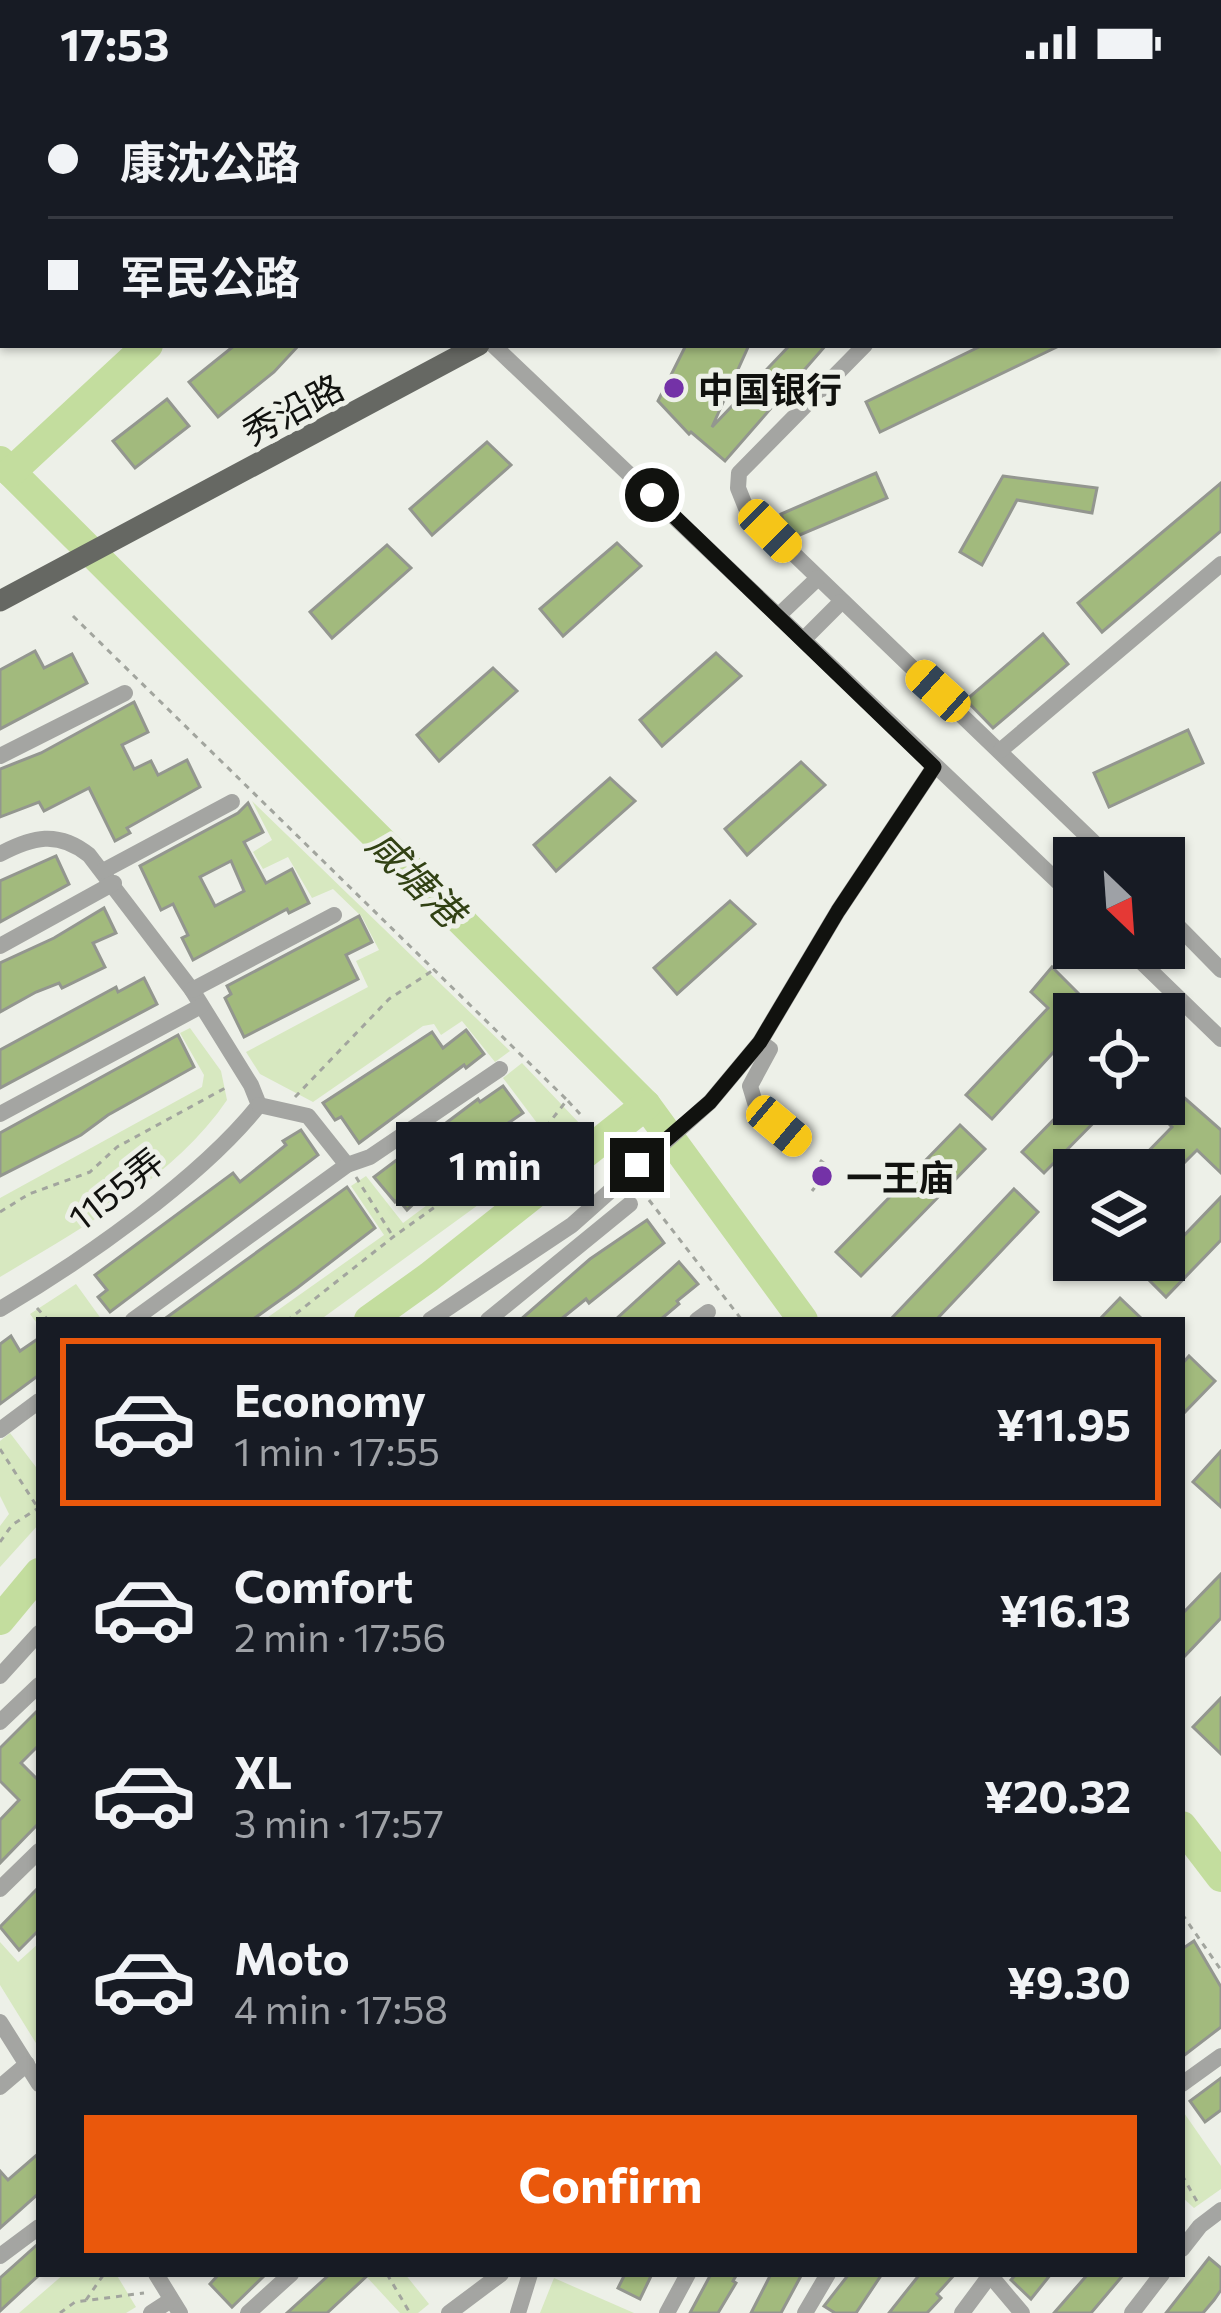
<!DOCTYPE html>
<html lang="en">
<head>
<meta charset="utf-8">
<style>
  :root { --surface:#171b24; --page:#20242c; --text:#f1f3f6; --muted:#9ea1a6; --line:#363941; --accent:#ea580c }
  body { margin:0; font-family:Commissioner,"Noto Sans SC",sans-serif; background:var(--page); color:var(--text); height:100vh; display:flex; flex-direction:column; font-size:45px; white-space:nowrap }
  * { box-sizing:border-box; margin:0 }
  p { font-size:39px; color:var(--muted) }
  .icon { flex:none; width:66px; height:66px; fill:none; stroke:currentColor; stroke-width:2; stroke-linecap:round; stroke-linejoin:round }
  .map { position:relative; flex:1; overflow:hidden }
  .details { position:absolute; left:36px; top:1233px; width:1149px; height:960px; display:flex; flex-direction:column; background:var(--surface); border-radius:0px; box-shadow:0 3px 9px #0004 }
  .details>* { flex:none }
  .guide { position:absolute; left:0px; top:0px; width:1221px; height:264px; box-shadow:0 3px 9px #0004; display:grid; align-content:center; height:264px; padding:0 48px; background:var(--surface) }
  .needle { width:78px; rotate:155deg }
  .fabs { position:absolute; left:1053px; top:753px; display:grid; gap:24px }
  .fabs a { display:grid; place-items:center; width:132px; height:132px; border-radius:0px; background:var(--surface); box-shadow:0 3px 9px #0004; font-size:60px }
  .end { position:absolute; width:54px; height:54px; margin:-27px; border:15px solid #11120f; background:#fff; box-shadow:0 0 0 6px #fff }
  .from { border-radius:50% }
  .bubble { position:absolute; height:84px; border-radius:0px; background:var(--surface); box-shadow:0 3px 9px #0004; font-size:39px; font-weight:700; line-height:84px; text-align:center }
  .car { position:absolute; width:36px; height:72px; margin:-36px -18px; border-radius:15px; box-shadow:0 0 9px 3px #0007; background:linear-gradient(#f5c518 24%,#345 0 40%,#f5c518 0 76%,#345 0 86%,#f5c518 0) }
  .guide b { display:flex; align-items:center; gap:42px; height:114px; font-size:45px }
  .guide b+b { border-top:3px solid var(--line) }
  .guide i { width:30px; height:30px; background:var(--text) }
  ul { padding:21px 0 0; list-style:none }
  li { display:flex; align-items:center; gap:36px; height:168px; margin:0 24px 18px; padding:0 24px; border:6px solid transparent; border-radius:0px }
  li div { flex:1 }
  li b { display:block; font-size:45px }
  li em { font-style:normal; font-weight:700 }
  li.current { border-color:var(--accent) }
  li>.icon { width:108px; height:108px; stroke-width:1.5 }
  .action { display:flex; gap:24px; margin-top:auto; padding:24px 48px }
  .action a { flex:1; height:138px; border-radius:0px; background:var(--accent); color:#fff; font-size:48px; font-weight:700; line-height:138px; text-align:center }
  .status { display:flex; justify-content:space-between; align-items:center; height:84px; padding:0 60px; background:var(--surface); direction:ltr }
  .status svg { height:33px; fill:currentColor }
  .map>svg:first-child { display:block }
</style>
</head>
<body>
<div class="status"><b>17:53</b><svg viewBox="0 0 49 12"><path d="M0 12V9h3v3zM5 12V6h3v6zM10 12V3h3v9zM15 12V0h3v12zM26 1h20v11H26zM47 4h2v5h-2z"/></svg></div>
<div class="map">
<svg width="1221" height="2229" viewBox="0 0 1221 2229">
  <rect width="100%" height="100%" fill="#edf0e8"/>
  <!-- green -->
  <g fill="#d7e8c0">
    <polygon points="252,717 510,967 495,978 462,937 441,951 434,940 423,942 313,1018 260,990 246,968 368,903 356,877 379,866 362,833 333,805 312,814 288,773 263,785 253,768 272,756"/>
    <path d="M190,944L221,987L227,1016C175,1093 79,1146 0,1193V1114L202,1003L204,991L180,949Z"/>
    <polygon points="522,979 582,1042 577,1049 320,1236 264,1236 384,1151 351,1102 366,1092 403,1139 537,1039 503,994"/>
    <polygon points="76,1200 102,1236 39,1236 39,1242 30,1230"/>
    <polygon points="10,1349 39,1387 39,1440 0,1483 0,1442 9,1430 0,1412 0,1357"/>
    <polygon points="0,1858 18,1878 39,1859 39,1964 0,1901"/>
    <polygon points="1182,2026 1221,2082 1221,2105 1194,2124 1182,2113"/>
    <polygon points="64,2190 116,2190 136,2223 126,2229 19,2229"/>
    <polygon points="364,2190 405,2190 429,2220 418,2229 400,2229"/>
    <polygon points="554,2194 634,2229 540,2229"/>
  </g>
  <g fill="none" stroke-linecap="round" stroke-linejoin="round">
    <!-- river -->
    <g stroke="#c3dd9e" stroke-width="30">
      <polyline points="306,3 307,0"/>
      <polyline points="0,377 646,1021 803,1236"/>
      <polyline points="11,388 148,261"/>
      <polyline points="369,1236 429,1193 646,1021"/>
      <polyline points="0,1536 39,1489"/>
      <polyline points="1182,1742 1221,1793"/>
    </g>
  </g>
  <!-- building -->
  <g fill="#a2ba7d" stroke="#93968f" stroke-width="3" fill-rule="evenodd">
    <polygon points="235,261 299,261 274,288 218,333 189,298"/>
    <polygon points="686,261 749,261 712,343 790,261 826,261 725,377 691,348 689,350 658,317"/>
    <polygon points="983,261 1061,261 880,348 866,318"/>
    <polygon points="167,315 189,342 135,384 113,357"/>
    <polygon points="487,358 511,381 432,451 410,425"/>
    <polygon points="876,389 887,414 795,453 788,447 781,430"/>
    <polygon points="1003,392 1097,404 1092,429 1017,416 982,481 960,468"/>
    <polygon points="1221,399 1221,447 1102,548 1078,519"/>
    <polygon points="617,459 641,482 563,552 540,525"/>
    <polygon points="387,461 411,484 332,554 310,528"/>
    <polygon points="1043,550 1068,580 993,644 966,616"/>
    <polygon points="35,567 44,584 72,570 87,599 0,645 0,586"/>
    <polygon points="716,569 741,592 662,662 640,636"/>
    <polygon points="493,584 517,607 439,677 417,651"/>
    <polygon points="134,618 148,648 122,661 134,685 151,677 158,691 187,676 200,703 127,744 130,749 115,757 89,704 44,727 39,718 0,733 0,685 41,669"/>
    <polygon points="1188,646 1203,679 1109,723 1094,689"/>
    <polygon points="801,678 825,701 747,771 725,745"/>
    <polygon points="610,694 635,717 556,787 534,761"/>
    <path d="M248,719L263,748L244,758L266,799L292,785L309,819L289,829L287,825L193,876L182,854L188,851L173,820L161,826L140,782L238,729ZM231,777L244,807L215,822L200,793Z"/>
    <polygon points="56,772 69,800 0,838 0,797"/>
    <polygon points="730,817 755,840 677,910 654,884"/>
    <polygon points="104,824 116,849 93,859 105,883 62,904 59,899 36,908 0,928 0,879 54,854"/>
    <polygon points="359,832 372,858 346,871 358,895 244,953 225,914 231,910 227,902"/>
    <polygon points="1052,883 1099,930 1074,930 1074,946 992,1035 966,1011 1048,924 1031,908"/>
    <polygon points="144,894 157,920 0,1004 0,966 116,903 118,908"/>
    <polygon points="466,946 484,970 466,984 464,981 359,1059 341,1033 335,1036 323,1019 432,948 443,964"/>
    <polygon points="178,951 194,983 108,1031 81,1051 0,1092 0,1049"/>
    <polygon points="1164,996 1221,1046 1221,1089 1197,1066 1164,1099 1164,1086 1130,1086 1172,1043 1164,1035"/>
    <polygon points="503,1002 523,1029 501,1044 506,1051 441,1094 407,1126 398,1115 395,1118 374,1093 478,1015 480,1018"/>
    <polygon points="1069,1020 1112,1020 1044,1089 1022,1068"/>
    <polygon points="960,1041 985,1065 861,1192 836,1168"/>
    <polygon points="301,1046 318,1071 110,1228 98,1213 107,1206 95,1191 233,1089 240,1098 286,1061 283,1057"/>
    <polygon points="347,1103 375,1144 297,1204 252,1236 163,1236"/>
    <polygon points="1014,1105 1038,1128 936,1236 890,1236"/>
    <polygon points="1221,1113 1221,1156 1166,1213 1145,1192"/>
    <polygon points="647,1136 664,1159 589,1219 586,1215 560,1236 520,1236 590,1175"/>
    <polygon points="679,1178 698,1200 677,1217 679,1220 660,1236 615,1236"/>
    <polygon points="1120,1214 1143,1236 1099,1236"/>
    <polygon points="11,1252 20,1267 39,1254 39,1291 0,1320 0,1260"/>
    <polygon points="1189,1272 1215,1297 1182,1331 1182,1280"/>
    <polygon points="1221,1367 1221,1423 1193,1398"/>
    <polygon points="1221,1490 1221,1534 1182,1575 1182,1530"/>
    <polygon points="1221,1614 1221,1670 1193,1643"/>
    <polygon points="39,1625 39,1661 21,1679 39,1697 39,1739 0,1779 0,1736 19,1716 0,1697 0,1664"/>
    <polygon points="39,1803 39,1846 19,1866 0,1843"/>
    <polygon points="1194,1857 1221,1903 1221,1943 1182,1973 1182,1865"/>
    <polygon points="1221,1994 1221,2026 1205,2038 1190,2017"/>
    <polygon points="39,2069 39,2109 0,2144 0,2087 8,2096"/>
    <polygon points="39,2159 39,2191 0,2227 0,2194"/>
    <polygon points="1209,2174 1221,2184 1221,2206 1214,2216 1203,2229 1166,2229"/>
    <polygon points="219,2190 266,2190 232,2223 210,2200"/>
    <polygon points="330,2190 369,2190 327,2229 287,2229"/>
    <polygon points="625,2190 652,2190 640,2215 618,2204"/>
    <polygon points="711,2190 737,2190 733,2197 736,2199 718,2229 690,2229"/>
    <polygon points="771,2190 802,2190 781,2229 751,2229"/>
    <polygon points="849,2190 882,2190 856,2229 835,2229 824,2222"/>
    <polygon points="920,2190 955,2190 937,2210 941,2214 927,2229 889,2229"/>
    <polygon points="1016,2190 1051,2190 1031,2215 1011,2196"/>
    <polygon points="1088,2190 1124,2190 1091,2229 1054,2229"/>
  </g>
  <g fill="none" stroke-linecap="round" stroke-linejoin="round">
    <!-- path -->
    <g stroke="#a2a59e" stroke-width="3" stroke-dasharray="6 6" stroke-linecap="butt">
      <polyline points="73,532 567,1016 546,1043 393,1153 288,1236"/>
      <polyline points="295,1013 389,915 432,887"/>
      <polyline points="568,1017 580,1030"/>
      <polyline points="356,1093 392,1151"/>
      <polyline points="812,1107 830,1084 816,1073"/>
      <polyline points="649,1116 742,1236"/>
      <polyline points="0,1128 29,1110 90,1088 117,1063 229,1002"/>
      <polyline points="37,1224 48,1236"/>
      <polyline points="0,1365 38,1424"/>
      <polyline points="0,1458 12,1441 37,1425"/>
      <polyline points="1182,1830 1221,1886"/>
      <polyline points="1182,2091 1199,2121"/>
      <polyline points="387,2190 410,2229"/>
      <polyline points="86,2216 104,2190"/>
      <polyline points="60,2229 75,2218 144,2209"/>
    </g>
    <!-- minor -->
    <g stroke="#a4a5a2" stroke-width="16">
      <polyline points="238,0 240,3"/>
      <polyline points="793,0 795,3"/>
      <polyline points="1205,3 1211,0"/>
      <polyline points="493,261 1074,813"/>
      <polyline points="865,261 739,389 738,404 746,424 1110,774"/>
      <polyline points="779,531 818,494"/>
      <polyline points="804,555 841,518"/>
      <polyline points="1001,666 1221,480"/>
      <polyline points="0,672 125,609"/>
      <path d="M0,770C32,753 58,746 89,771L192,906L251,1001L259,1021C200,1095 82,1177 0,1225"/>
      <polyline points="103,787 232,718"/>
      <polyline points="1164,828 1221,886"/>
      <polyline points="0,862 114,799"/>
      <polyline points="1127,864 1221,955"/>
      <polyline points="192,906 334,831"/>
      <polyline points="760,958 770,965 750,1002 757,1025 800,1060"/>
      <polyline points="259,1021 308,1032 347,1081"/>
      <polyline points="0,1030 201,922"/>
      <polyline points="133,1236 347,1081 370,1073 500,985"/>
      <polyline points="430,1236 572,1141 710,1018 760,958 838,827 934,683"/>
      <polyline points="488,1236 630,1120"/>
      <polyline points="697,1236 708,1228"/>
      <polyline points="0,1346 39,1317"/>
      <polyline points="0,1592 39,1549"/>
      <polyline points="0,1638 39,1601"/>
      <polyline points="0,1805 39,1767"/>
      <polyline points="0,1938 39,2000"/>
      <polyline points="1182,2000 1221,1972"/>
      <polyline points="0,2003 27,1980"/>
      <polyline points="1182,2165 1200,2142 1221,2126"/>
      <polyline points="0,2172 39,2143"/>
      <polyline points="156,2190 180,2229"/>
      <polyline points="989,2190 1022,2229"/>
      <polyline points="151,2229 171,2216"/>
      <polyline points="248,2229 291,2190"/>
      <polyline points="449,2229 501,2190"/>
      <polyline points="518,2229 530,2190"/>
      <polyline points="667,2229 688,2190"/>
      <polyline points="805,2229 828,2190"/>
      <polyline points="962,2229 991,2190"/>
      <polyline points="1132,2229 1162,2190"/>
    </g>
    <!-- major -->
    <g stroke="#666863" stroke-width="21">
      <polyline points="965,3 971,0"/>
      <polyline points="0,517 479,261"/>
    </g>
  </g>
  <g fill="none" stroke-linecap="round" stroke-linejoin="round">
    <!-- route -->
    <polyline stroke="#11120f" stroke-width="15" points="637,1081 710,1018 760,958 838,827 934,683 652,411"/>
  </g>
  <!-- markers -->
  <g fill="#7432a7" stroke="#edf0e8" stroke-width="4.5">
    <circle cx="674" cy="304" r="12"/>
    <circle cx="822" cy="1092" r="12"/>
  </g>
  <g text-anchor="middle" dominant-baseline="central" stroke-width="10" stroke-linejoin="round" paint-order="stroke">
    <!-- poi labels -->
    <g font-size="36" font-weight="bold" fill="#11120f" stroke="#edf0e8" text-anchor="start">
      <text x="698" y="304">中国银行</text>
      <text x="846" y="1092">一王庙</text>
    </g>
    <!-- street labels -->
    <g font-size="36" fill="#11120f" stroke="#edf0e8">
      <text transform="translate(292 324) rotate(-28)">秀沿路</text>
      <text transform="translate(115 1104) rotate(-38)">1155弄</text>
    </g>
    <!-- water labels -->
    <g font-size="39" font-style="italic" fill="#314114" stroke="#edf0e8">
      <text transform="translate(417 793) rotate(45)">咸塘港</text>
    </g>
  </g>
</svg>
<div class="fabs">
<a><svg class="needle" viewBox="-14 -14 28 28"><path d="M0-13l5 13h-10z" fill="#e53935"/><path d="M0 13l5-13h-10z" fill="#9ea1a6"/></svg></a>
<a><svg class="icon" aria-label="locate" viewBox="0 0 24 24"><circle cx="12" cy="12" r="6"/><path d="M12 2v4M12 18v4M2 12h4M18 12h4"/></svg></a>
<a><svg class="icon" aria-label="layers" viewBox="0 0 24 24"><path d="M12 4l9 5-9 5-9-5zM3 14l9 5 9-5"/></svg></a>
</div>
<i class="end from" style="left:652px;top:411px"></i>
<i class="end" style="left:637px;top:1081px"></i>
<div class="bubble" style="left:396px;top:1038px;width:198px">1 min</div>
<i class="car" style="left:770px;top:447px;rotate:135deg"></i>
<i class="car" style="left:938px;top:607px;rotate:312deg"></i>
<i class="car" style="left:779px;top:1042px;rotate:130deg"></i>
<div class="guide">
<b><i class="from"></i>康沈公路</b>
<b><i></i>军民公路</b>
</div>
<section class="details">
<ul>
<li class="current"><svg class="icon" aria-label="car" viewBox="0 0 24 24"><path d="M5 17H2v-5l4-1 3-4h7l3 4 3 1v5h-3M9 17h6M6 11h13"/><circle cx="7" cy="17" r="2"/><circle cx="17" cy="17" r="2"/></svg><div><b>Economy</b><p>1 min · 17:55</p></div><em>¥11.95</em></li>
<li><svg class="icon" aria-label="car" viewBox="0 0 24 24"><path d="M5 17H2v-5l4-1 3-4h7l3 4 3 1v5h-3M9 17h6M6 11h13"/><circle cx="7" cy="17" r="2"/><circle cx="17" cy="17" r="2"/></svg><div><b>Comfort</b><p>2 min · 17:56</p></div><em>¥16.13</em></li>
<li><svg class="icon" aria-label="car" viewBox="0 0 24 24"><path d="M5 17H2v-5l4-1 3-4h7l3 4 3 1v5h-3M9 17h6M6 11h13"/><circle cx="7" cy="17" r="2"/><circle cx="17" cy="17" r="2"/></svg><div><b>XL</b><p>3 min · 17:57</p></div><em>¥20.32</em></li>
<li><svg class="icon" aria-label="car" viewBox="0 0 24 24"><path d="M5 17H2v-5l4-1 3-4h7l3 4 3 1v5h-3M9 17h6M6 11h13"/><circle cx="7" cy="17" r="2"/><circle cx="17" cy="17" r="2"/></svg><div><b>Moto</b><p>4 min · 17:58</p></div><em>¥9.30</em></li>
</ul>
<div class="action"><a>Confirm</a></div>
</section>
</div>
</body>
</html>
